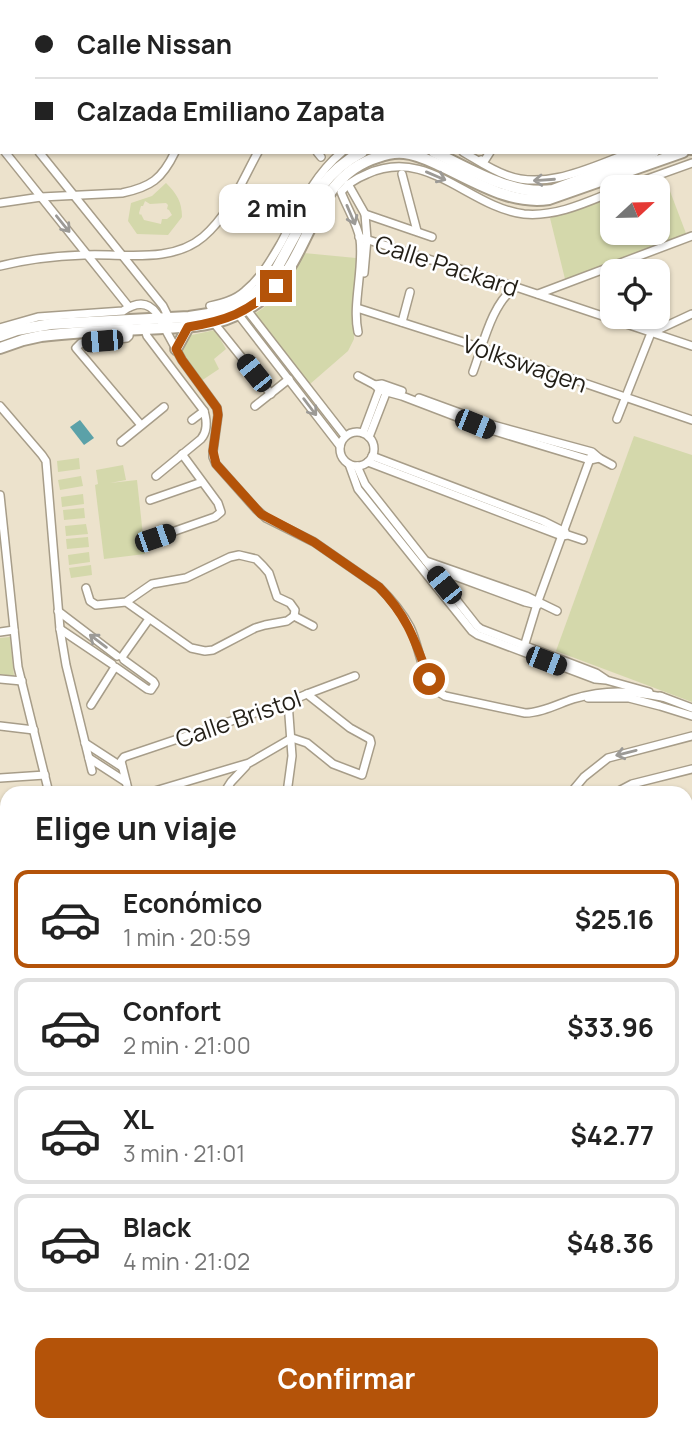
<!DOCTYPE html>
<html lang="es">
<head>
<meta charset="utf-8">
<style>
  :root { --surface:#fff; --page:#f6f6f6; --text:#222; --muted:#767676; --line:#e0e0e0; --accent:#b45309 }
  body { margin:0; font-family:Manrope,sans-serif; background:var(--page); color:var(--text); height:100vh; display:flex; flex-direction:column; font-size:26px; white-space:nowrap }
  * { box-sizing:border-box; margin:0 }
  p { font-size:23px; color:var(--muted) }
  .icon { flex:none; width:38px; height:38px; fill:none; stroke:currentColor; stroke-width:2; stroke-linecap:round; stroke-linejoin:round }
  .map { position:relative; flex:1; overflow:hidden }
  .sheet { position:absolute; left:0px; top:786px; width:693px; height:646px; display:flex; flex-direction:column; background:var(--surface); border-radius:21px 21px 0 0; box-shadow:0 2px 5px #0004 }
  .sheet>* { flex:none }
  .hud { position:absolute; left:0px; top:0px; width:693px; height:154px; box-shadow:0 2px 5px #0004; display:grid; align-content:center; height:154px; padding:0 35px; background:var(--surface) }
  .needle { width:46px; rotate:68deg }
  .tools { position:absolute; left:600px; top:175px; display:grid; gap:14px }
  .tools a { display:grid; place-items:center; width:70px; height:70px; border-radius:14px; background:var(--surface); box-shadow:0 2px 5px #0004; font-size:35px }
  .end { position:absolute; width:32px; height:32px; margin:-16px; border:9px solid #b45309; background:#fff; box-shadow:0 0 0 4px #fff }
  .from { border-radius:50% }
  .bubble { position:absolute; height:49px; border-radius:14px; background:var(--surface); box-shadow:0 2px 5px #0004; font-size:23px; font-weight:700; line-height:49px; text-align:center }
  .car { position:absolute; width:21px; height:42px; margin:-21px -10px; border-radius:9px; box-shadow:0 0 5px 2px #0007; background:linear-gradient(#222 24%,#8ab4d8 0 40%,#222 0 76%,#8ab4d8 0 86%,#222 0) }
  .hud b { display:flex; align-items:center; gap:24px; height:66px; font-size:26px }
  .hud b+b { border-top:2px solid var(--line) }
  .hud i { width:18px; height:18px; background:var(--text) }
  ul { padding:0; list-style:none }
  li { display:flex; align-items:center; gap:21px; height:98px; margin:0 14px 10px; padding:0 21px; border:4px solid var(--line); border-radius:14px }
  li div { flex:1 }
  li b { display:block; font-size:26px }
  li em { font-style:normal; font-weight:700 }
  li.current { border-color:var(--accent) }
  li>.icon { width:63px; height:63px; stroke-width:1.5 }
  h2 { padding:0 35px; font-size:32px; line-height:84px }
  .cta { display:flex; gap:14px; margin-top:auto; padding:14px 35px }
  .cta a { flex:1; height:80px; border-radius:14px; background:var(--accent); color:#fff; font-size:28px; font-weight:700; line-height:80px; text-align:center }
  .map>svg:first-child { display:block }
</style>
</head>
<body>
<div class="map">
<svg width="692" height="1430" viewBox="0 0 692 1430">
  <rect width="100%" height="100%" fill="#ece2cc"/>
  <!-- green -->
  <g fill="#d4d8ab" fill-rule="evenodd">
    <polygon points="665,178 687,236 565,279 550,218 612,196 612,233 658,233 658,187 638,187"/>
    <path d="M166,183C177,194 182,202 182,217L168,235L137,234L128,221L131,203L152,196ZM145,201L150,204L166,203L168,205L167,209L169,210L172,215L167,219H162L161,224L144,220L141,214L140,215L139,213L141,206H143Z"/>
    <path d="M304,253L356,258L354,339L348,351L310,384L254,314C278,301 290,276 304,253Z"/>
    <polygon points="215,330 226,349 214,359 219,369 201,381 181,356 180,344 187,336"/>
    <polygon points="634,436 692,455 692,702 556,651"/>
    <polygon points="79,458 80,469 58,472 57,461"/>
    <polygon points="123,465 126,480 110,483 137,480 145,554 104,559 95,485 98,484 96,470"/>
    <polygon points="81,476 83,486 60,490 58,480"/>
    <polygon points="83,494 84,504 62,507 61,497"/>
    <polygon points="84,508 85,518 64,520 63,510"/>
    <polygon points="86,524 88,534 66,536 65,526"/>
    <polygon points="88,537 89,547 67,549 66,539"/>
    <polygon points="89,552 90,562 69,565 68,555"/>
    <polygon points="91,565 92,575 71,578 69,568"/>
    <polygon points="10,637 14,676 0,674 0,638"/>
    <polygon points="7,1157 7,1192 0,1186 0,1165"/>
    <polygon points="0,1357 7,1363 7,1424 81,1425 88,1430 0,1430"/>
  </g>
  <!-- water -->
  <polygon fill="#5ba1a8" points="80,420 94,438 84,445 70,427"/>
  <g fill="none" stroke-linecap="round" stroke-linejoin="round">
    <!-- street casing -->
    <g stroke="#a79d89" stroke-width="10">
      <g id="street">
        <polyline points="313,0 315,2"/>
        <polyline points="328,0 330,2"/>
        <polyline points="397,0 404,2"/>
        <polyline points="661,0 661,2"/>
        <polyline points="674,0 674,2"/>
        <polyline points="2,2 6,0"/>
        <polyline points="102,2 103,0"/>
        <polyline points="194,2 196,0"/>
        <polyline points="214,2 217,0"/>
        <polyline points="649,2 652,0"/>
        <polyline points="691,36 692,37"/>
        <polyline points="691,60 692,62"/>
        <polyline points="0,66 2,66"/>
        <polyline points="691,70 692,70"/>
        <polyline points="691,83 692,84"/>
        <polyline points="0,104 2,106"/>
        <polyline points="0,131 2,131"/>
        <polyline points="691,132 692,132"/>
        <polyline points="0,144 2,144"/>
        <polyline points="5,152 129,307"/>
        <polyline points="39,152 163,306 170,320"/>
        <polyline points="317,152 321,157"/>
        <path d="M463,152C477,160 491,170 506,175C547,191 593,166 632,152"/>
        <polyline points="481,160 483,163 490,152"/>
        <polyline points="402,174 417,231"/>
        <polyline points="348,184 365,214 367,239 364,273"/>
        <polyline points="625,187 692,163"/>
        <path d="M0,203L41,197L122,193C151,187 162,179 175,152"/>
        <polyline points="365,214 432,237"/>
        <polyline points="359,237 516,287 692,346"/>
        <path d="M0,266C28,259 56,256 84,255C123,253 171,264 203,237C229,215 242,181 258,152"/>
        <polyline points="538,294 692,236"/>
        <path d="M210,306C223,303 235,300 245,291C261,278 271,260 281,243C298,211 313,176 342,152"/>
        <polyline points="357,308 482,348 692,420"/>
        <polyline points="247,310 345,436"/>
        <polyline points="238,314 340,446"/>
        <polyline points="402,322 410,292"/>
        <polyline points="214,323 271,394"/>
        <polyline points="130,327 129,336 127,338 81,343 76,348 141,425"/>
        <path d="M144,327L147,336L204,411C207,421 208,431 201,439L156,476"/>
        <path d="M0,328L38,317L123,311C136,302 148,301 157,314L182,360L217,408L218,415L213,451V457L216,464L256,509L266,518L314,542L379,587C391,599 402,612 410,627C421,649 421,684 445,696L525,713C541,713 558,704 573,699C607,689 629,691 662,697"/>
        <path d="M358,332C352,305 364,268 360,239C357,223 347,208 341,192C348,183 357,178 367,174C428,146 468,207 524,214C555,217 585,203 612,192"/>
        <path d="M473,372C483,345 492,302 516,287"/>
        <polyline points="358,376 375,385 380,390 402,396 491,430 590,460 599,458"/>
        <polyline points="375,385 382,384 402,391"/>
        <polyline points="419,398 493,425 592,452 599,458 612,465"/>
        <polyline points="0,406 42,455 46,461 60,629 66,665 92,771"/>
        <polyline points="255,406 289,379"/>
        <polyline points="617,419 651,333 692,314"/>
        <polyline points="192,420 204,411"/>
        <circle cx="357" cy="449" r="17"/>
        <polyline points="363,433 381,385"/>
        <polyline points="369,437 388,388"/>
        <polyline points="121,442 164,407"/>
        <polyline points="372,456 543,521 565,532"/>
        <polyline points="368,462 562,536 568,535 583,540"/>
        <polyline points="349,464 358,489 472,631 478,635 595,679 606,680 649,692"/>
        <polyline points="357,466 365,484 477,626 481,629 596,673 605,679"/>
        <polyline points="0,495 18,667 49,793"/>
        <polyline points="150,500 202,482"/>
        <polyline points="155,538 215,517 221,512 218,503 182,454"/>
        <polyline points="426,561 526,596 557,611"/>
        <polyline points="441,571 525,602 538,605"/>
        <polyline points="86,588 90,601 96,605 126,602 152,584 186,578 230,557 239,555 256,559 263,566 269,573 277,597 290,603 295,610 294,616 287,621 265,625 255,628 213,650 205,651 191,648 126,602"/>
        <polyline points="58,611 117,656"/>
        <polyline points="294,616 313,626"/>
        <polyline points="60,629 112,664"/>
        <polyline points="0,632 14,630"/>
        <polyline points="523,650 538,601 591,456"/>
        <polyline points="122,657 149,619"/>
        <polyline points="117,668 147,689 151,690 155,684 153,681 124,660"/>
        <polyline points="0,679 22,681"/>
        <polyline points="660,696 692,708"/>
        <polyline points="588,698 629,698 660,706 692,716"/>
        <polyline points="91,705 115,667"/>
        <polyline points="0,726 34,730"/>
        <polyline points="85,743 122,767"/>
        <polyline points="89,758 126,782"/>
        <polyline points="0,778 45,775"/>
        <polyline points="129,793 121,761 124,757 288,702 307,694 355,676"/>
        <polyline points="148,793 249,763 292,738 307,743 333,764 362,775 371,743 370,739 350,728 307,694"/>
        <polyline points="224,793 231,782 246,766"/>
        <polyline points="287,793 292,756 288,702"/>
        <polyline points="573,793 574,789 584,777 608,758 692,736"/>
        <polyline points="615,793 632,784 692,769"/>
        <polyline points="0,832 7,832"/>
        <polyline points="686,832 692,830"/>
        <polyline points="686,837 692,835"/>
        <polyline points="0,879 7,879"/>
        <polyline points="686,904 692,900"/>
        <polyline points="0,926 7,926"/>
        <polyline points="0,973 7,973"/>
        <polyline points="686,1147 692,1165"/>
        <polyline points="0,1211 7,1217"/>
        <polyline points="0,1286 7,1292"/>
        <polyline points="0,1325 7,1320"/>
        <polyline points="0,1347 7,1353"/>
        <polyline points="89,1424 98,1430"/>
        <polyline points="111,1430 119,1424"/>
        <polyline points="196,1430 209,1424"/>
      </g>
    </g>
    <!-- primary casing -->
    <g stroke="#a79d89" stroke-width="14">
      <g id="primary">
        <polyline points="691,139 692,139"/>
        <polyline points="691,149 692,149"/>
        <path d="M434,152C470,169 512,196 553,190L654,152"/>
        <path d="M0,336L17,330L51,324L189,317L215,313L236,305L250,297L264,285L276,270L321,187C332,172 345,161 362,152"/>
        <path d="M0,348L23,340L41,336C75,332 108,331 142,329C178,327 214,329 246,310C256,304 267,296 275,287C313,245 316,176 378,157C386,154 395,152 404,153C417,154 428,160 439,165C474,181 510,205 549,199L683,152"/>
        <polyline points="176,349 188,327"/>
      </g>
    </g>
    <!-- street -->
    <use href="#street" stroke="#fff" stroke-width="7"/>
    <!-- primary -->
    <use href="#primary" stroke="#fff" stroke-width="10"/>
  </g>
  <!-- one-way arrows -->
  <defs><path id="oneway-shaft" d="M-6 0H5M1.5-3L5.5 0L1.5 3" fill="none" stroke-width="1.6" stroke-linecap="round" stroke-linejoin="round" transform="scale(1.75)"/></defs>
  <g stroke="#9c9a96">
    <use href="#oneway-shaft" transform="translate(436 176) rotate(23)"/>
    <use href="#oneway-shaft" transform="translate(544 180) rotate(176)"/>
    <use href="#oneway-shaft" transform="translate(351 215) rotate(67)"/>
    <use href="#oneway-shaft" transform="translate(63 224) rotate(51)"/>
    <use href="#oneway-shaft" transform="translate(310 407) rotate(53)"/>
    <use href="#oneway-shaft" transform="translate(98 641) rotate(-143)"/>
    <use href="#oneway-shaft" transform="translate(626 753) rotate(166)"/>
  </g>
  <g fill="none" stroke-linecap="round" stroke-linejoin="round">
    <!-- route -->
    <path stroke="#b45309" stroke-width="9" d="M276,286C248,313 225,321 188,327L176,349L182,360L217,408L218,415L213,451L216,464L261,514L314,542L379,587C408,617 415,641 429,679"/>
  </g>
  <g text-anchor="middle" dominant-baseline="central" stroke-width="5" stroke-linejoin="round" paint-order="stroke">
    <!-- street labels -->
    <g font-size="24" fill="#221e16" stroke="#fff">
      <text transform="translate(447 265) rotate(18)">Calle Packard</text>
      <text transform="translate(525 363) rotate(19)">Volkswagen</text>
      <text transform="translate(238 718) rotate(-19)">Calle Bristol</text>
    </g>
  </g>
</svg>
<div class="tools">
<a><svg class="needle" viewBox="-14 -14 28 28"><path d="M0-13l5 13h-10z" fill="#e53935"/><path d="M0 13l5-13h-10z" fill="#767676"/></svg></a>
<a><svg class="icon" aria-label="locate" viewBox="0 0 24 24"><circle cx="12" cy="12" r="6"/><path d="M12 2v4M12 18v4M2 12h4M18 12h4"/></svg></a>
</div>
<i class="end from" style="left:429px;top:679px"></i>
<i class="end" style="left:276px;top:286px"></i>
<div class="bubble" style="left:219px;top:184px;width:116px">2 min</div>
<i class="car" style="left:102px;top:341px;rotate:265deg"></i>
<i class="car" style="left:254px;top:373px;rotate:321deg"></i>
<i class="car" style="left:475px;top:424px;rotate:112deg"></i>
<i class="car" style="left:155px;top:538px;rotate:71deg"></i>
<i class="car" style="left:444px;top:585px;rotate:321deg"></i>
<i class="car" style="left:546px;top:661px;rotate:111deg"></i>
<div class="hud">
<b><i class="from"></i>Calle Nissan</b>
<b><i></i>Calzada Emiliano Zapata</b>
</div>
<section class="sheet">
<h2>Elige un viaje</h2>
<ul>
<li class="current"><svg class="icon" aria-label="car" viewBox="0 0 24 24"><path d="M5 17H2v-5l4-1 3-4h7l3 4 3 1v5h-3M9 17h6M6 11h13"/><circle cx="7" cy="17" r="2"/><circle cx="17" cy="17" r="2"/></svg><div><b>Económico</b><p>1 min · 20:59</p></div><em>$25.16</em></li>
<li><svg class="icon" aria-label="car" viewBox="0 0 24 24"><path d="M5 17H2v-5l4-1 3-4h7l3 4 3 1v5h-3M9 17h6M6 11h13"/><circle cx="7" cy="17" r="2"/><circle cx="17" cy="17" r="2"/></svg><div><b>Confort</b><p>2 min · 21:00</p></div><em>$33.96</em></li>
<li><svg class="icon" aria-label="car" viewBox="0 0 24 24"><path d="M5 17H2v-5l4-1 3-4h7l3 4 3 1v5h-3M9 17h6M6 11h13"/><circle cx="7" cy="17" r="2"/><circle cx="17" cy="17" r="2"/></svg><div><b>XL</b><p>3 min · 21:01</p></div><em>$42.77</em></li>
<li><svg class="icon" aria-label="car" viewBox="0 0 24 24"><path d="M5 17H2v-5l4-1 3-4h7l3 4 3 1v5h-3M9 17h6M6 11h13"/><circle cx="7" cy="17" r="2"/><circle cx="17" cy="17" r="2"/></svg><div><b>Black</b><p>4 min · 21:02</p></div><em>$48.36</em></li>
</ul>
<div class="cta"><a>Confirmar</a></div>
</section>
</div>
</body>
</html>
